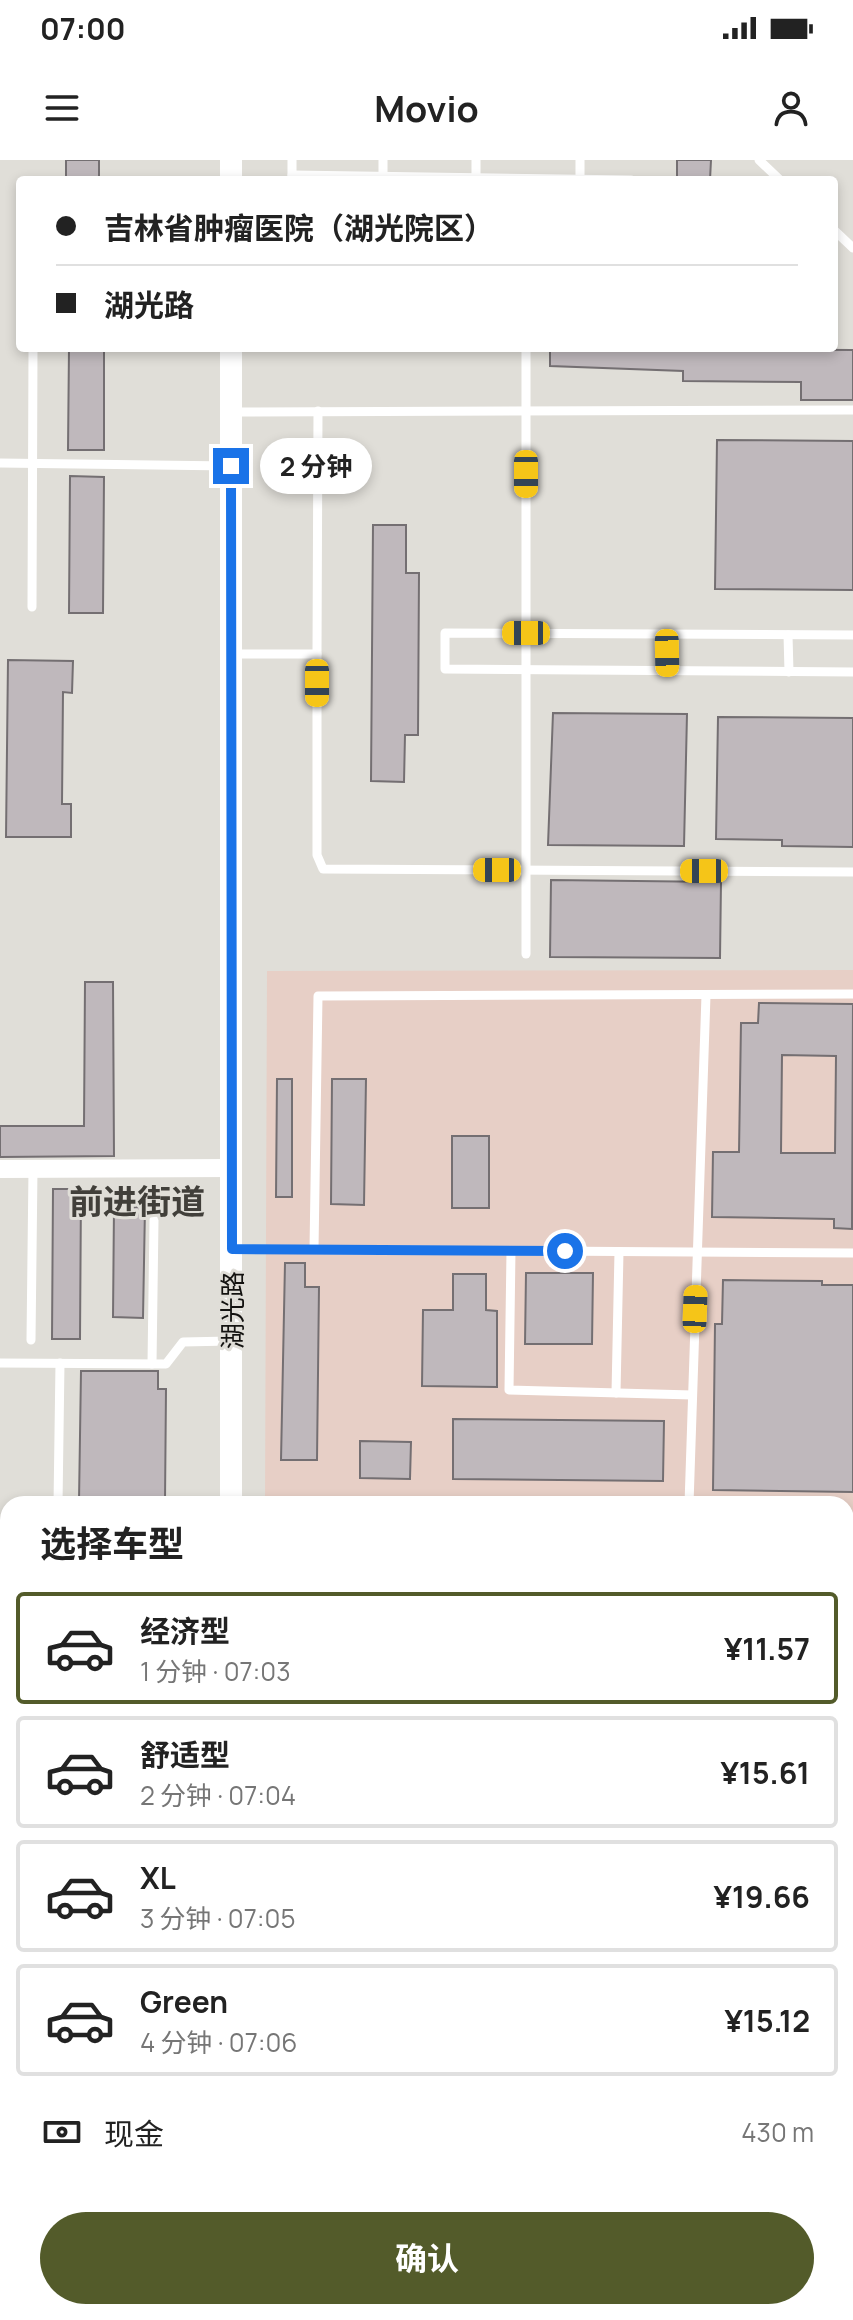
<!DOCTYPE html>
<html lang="zh">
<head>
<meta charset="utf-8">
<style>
  :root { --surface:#fff; --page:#f6f6f6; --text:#222; --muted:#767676; --line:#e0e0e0; --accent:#535b2a }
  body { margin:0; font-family:Manrope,"Noto Sans SC",sans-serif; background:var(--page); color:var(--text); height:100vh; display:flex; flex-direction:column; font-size:30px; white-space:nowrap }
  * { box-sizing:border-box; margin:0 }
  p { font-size:26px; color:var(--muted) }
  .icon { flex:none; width:44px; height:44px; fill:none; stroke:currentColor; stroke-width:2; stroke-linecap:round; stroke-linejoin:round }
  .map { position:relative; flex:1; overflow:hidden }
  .drawer { position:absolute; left:0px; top:1336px; width:854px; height:824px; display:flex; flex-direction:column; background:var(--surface); border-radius:24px 24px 0 0; box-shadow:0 4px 12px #0003 }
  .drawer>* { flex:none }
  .guide { position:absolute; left:16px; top:16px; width:822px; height:176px; border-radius:8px; box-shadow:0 4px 12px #0003; display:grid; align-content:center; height:176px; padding:0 40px; background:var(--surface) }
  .end { position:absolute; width:36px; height:36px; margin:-18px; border:10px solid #1a73e8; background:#fff; box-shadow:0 0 0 4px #fff }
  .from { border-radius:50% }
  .bubble { position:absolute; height:56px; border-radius:28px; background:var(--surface); box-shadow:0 4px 12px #0003; font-size:26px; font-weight:700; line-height:56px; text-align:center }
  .car { position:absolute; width:24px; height:48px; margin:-24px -12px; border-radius:10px; box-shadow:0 0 6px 2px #0007; background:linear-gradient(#f5c518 24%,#345 0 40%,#f5c518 0 76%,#345 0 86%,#f5c518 0) }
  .guide b { display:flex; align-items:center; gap:28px; height:76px; font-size:30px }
  .guide b+b { border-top:2px solid var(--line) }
  .guide i { width:20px; height:20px; background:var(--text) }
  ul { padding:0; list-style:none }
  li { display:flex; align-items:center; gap:24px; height:112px; margin:0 16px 12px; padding:0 24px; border:4px solid var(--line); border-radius:8px }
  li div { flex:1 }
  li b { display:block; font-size:30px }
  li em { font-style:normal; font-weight:700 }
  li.on { border-color:var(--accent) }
  li>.icon { width:72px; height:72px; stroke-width:1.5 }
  h2 { padding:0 40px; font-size:36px; line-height:96px }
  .pay { display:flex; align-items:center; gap:20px; height:88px; padding:0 40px; font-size:30px }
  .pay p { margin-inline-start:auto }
  .primary-button { display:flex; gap:16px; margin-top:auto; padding:16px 40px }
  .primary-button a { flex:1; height:92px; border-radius:48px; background:var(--accent); color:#fff; font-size:32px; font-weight:700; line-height:92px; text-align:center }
  .status { display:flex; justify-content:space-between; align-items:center; height:56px; padding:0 40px; background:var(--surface); direction:ltr }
  .status svg { height:22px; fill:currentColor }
  header { display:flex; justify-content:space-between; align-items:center; height:104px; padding:0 40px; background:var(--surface); font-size:36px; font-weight:700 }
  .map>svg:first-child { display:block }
</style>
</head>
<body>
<div class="status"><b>07:00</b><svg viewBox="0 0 49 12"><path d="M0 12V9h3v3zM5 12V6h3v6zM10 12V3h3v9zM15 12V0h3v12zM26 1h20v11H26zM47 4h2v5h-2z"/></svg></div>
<header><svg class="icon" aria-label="menu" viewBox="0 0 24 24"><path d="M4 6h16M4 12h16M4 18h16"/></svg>Movio<svg class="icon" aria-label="person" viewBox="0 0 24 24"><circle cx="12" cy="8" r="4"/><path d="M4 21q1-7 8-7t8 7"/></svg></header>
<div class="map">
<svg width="853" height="2160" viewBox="0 0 853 2160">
  <rect width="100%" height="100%" fill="#e0ded8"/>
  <!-- built -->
  <polygon fill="#d7d3c6" points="846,2134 853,2141 853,2160 259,2160 259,2152 846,2152"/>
  <!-- medical -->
  <polygon fill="#e7cfc6" points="853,810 853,1352 846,1352 846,1344 265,1344 267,811"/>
  <!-- building -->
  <g fill="#bfb8bc" stroke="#746f72" stroke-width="2" fill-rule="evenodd">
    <rect x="66" y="0" width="33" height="20"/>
    <polygon points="677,0 711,0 710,20 677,20"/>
    <polygon points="69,188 104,188 104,290 68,290"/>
    <polygon points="550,188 853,190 853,240 801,240 801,222 683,221 683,211 550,206"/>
    <polygon points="717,280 853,281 853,430 715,429"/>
    <polygon points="70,316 104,317 103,453 69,453"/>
    <polygon points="373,365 406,365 406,413 419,413 418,575 405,575 404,622 371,621"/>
    <polygon points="8,500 73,501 72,533 63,532 62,644 71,644 71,677 6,677"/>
    <polygon points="553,553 687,554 684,686 548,685"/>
    <polygon points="718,557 853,558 853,687 782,686 782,680 716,679"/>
    <polygon points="551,720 721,722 720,798 550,797"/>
    <polygon points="85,822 113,822 114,996 0,997 0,966 84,966"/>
    <path d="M759,843L853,844L852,1069L834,1068V1059L712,1057L713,992H739L741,863H758ZM782,895L836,896L835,993H781Z"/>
    <polygon points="277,919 292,919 292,1037 276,1037"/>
    <polygon points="332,919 366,919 364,1045 331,1044"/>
    <rect x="452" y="976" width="37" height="72"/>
    <polygon points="53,1029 81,1029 80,1179 52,1179"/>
    <polygon points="114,1047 145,1047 143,1158 113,1157"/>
    <polygon points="285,1103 305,1103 305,1127 319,1127 317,1300 281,1300"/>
    <polygon points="526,1113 593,1113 592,1184 525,1184"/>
    <polygon points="453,1114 486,1114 486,1150 497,1151 497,1227 422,1226 423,1150 453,1150"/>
    <polygon points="723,1120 822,1121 822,1125 853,1125 853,1332 713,1330 715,1164 722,1164"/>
    <polygon points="81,1211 158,1211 158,1229 166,1229 165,1342 79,1341"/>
    <polygon points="453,1259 664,1261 663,1321 453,1319"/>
    <polygon points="360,1281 411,1282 410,1319 360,1318"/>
  </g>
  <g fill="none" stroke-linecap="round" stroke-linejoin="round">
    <!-- service -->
    <g stroke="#fff" stroke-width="9">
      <polyline points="292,0 292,20"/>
      <polyline points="580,0 580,17"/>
      <polyline points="759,0 780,20"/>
      <polyline points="292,15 631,20"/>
      <polyline points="383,20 383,0"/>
      <polyline points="476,20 476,0"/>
      <polyline points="834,70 853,88"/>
      <polyline points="232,252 853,250"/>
      <polyline points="0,303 231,306"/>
      <polyline points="32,447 33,188"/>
      <polyline points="666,474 667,511"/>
      <polyline points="788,475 789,512"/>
      <polyline points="853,475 445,473 445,509 853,512"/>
      <polyline points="232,494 317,494 317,695 323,709 853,712"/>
      <polyline points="317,494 318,251"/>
      <polyline points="526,794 526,188"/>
      <polyline points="232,1089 853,1093"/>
      <polyline points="314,1089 318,836 853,834"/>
      <polyline points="511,1091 509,1230 692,1235"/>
      <polyline points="31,1180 33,1009"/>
      <polyline points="0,1203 166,1204 183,1182 230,1181"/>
      <polyline points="152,1204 154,1060"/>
      <polyline points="616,1233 619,1092"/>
      <polyline points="58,1344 60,1203"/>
      <polyline points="689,1344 706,835"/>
      <polyline points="846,1461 853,1461"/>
      <polyline points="0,1690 8,1690"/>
      <polyline points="846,1760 853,1760"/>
      <polyline points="0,1811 8,1811"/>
      <polyline points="846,1998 853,1993"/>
      <polyline points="0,2009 8,2009"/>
      <polyline points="123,2152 123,2160"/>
    </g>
    <!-- minor -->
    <polyline stroke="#fff" stroke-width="18" points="0,1009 232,1008"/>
    <!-- tertiary -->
    <g stroke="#fff" stroke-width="22">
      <polyline points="231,0 231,20"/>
      <polyline points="231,1344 231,188"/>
      <polyline points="846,1383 853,1383"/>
      <polyline points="0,1394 8,1394"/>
      <polyline points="846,1408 853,1408"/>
      <polyline points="231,2152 231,2160"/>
    </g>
  </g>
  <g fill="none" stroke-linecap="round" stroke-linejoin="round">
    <!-- route -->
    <polyline stroke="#1a73e8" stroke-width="10" points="231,306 232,1089 565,1091"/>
  </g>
  <g text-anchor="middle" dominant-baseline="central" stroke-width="6" stroke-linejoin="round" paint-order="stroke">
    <!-- street labels -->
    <g font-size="26" fill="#131210" stroke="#e0ded8">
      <text transform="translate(232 1150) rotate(-90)">湖光路</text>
    </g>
    <!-- district labels -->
    <g font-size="34" font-weight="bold" fill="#413f3a" stroke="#e0ded8">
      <text x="137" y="1041">前进街道</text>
    </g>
  </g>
</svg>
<i class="end from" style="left:565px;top:1091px"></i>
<i class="end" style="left:231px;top:306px"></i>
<div class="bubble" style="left:260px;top:278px;width:112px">2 分钟</div>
<i class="car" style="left:526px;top:314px;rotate:180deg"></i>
<i class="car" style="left:526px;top:473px;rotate:270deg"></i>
<i class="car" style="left:667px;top:493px;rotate:179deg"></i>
<i class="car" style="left:317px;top:523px;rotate:180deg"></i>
<i class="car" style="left:497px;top:710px;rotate:270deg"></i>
<i class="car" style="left:704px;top:711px;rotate:270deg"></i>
<i class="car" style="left:695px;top:1149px;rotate:2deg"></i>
<div class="guide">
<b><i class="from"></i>吉林省肿瘤医院（湖光院区）</b>
<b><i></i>湖光路</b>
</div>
<section class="drawer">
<h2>选择车型</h2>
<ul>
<li class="on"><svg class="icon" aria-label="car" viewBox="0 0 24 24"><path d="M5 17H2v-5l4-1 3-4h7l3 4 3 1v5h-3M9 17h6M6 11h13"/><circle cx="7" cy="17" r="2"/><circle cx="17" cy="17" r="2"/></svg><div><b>经济型</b><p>1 分钟 · 07:03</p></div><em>¥11.57</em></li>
<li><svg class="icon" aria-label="car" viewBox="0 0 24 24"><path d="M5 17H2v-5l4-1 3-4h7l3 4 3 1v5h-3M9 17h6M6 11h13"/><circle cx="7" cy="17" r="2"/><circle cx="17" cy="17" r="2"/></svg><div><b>舒适型</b><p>2 分钟 · 07:04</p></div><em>¥15.61</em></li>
<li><svg class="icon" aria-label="car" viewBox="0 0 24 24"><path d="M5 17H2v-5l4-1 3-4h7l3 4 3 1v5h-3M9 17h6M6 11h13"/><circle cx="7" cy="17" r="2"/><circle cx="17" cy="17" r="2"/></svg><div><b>XL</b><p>3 分钟 · 07:05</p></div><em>¥19.66</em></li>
<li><svg class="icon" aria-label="car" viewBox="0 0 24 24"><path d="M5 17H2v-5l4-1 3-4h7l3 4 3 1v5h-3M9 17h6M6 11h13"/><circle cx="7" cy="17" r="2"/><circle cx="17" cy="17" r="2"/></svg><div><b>Green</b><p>4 分钟 · 07:06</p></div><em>¥15.12</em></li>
</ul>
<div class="pay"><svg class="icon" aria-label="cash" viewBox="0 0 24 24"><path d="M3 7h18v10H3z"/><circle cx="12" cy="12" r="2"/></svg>现金<p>430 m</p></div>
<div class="primary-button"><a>确认</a></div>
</section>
</div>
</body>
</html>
